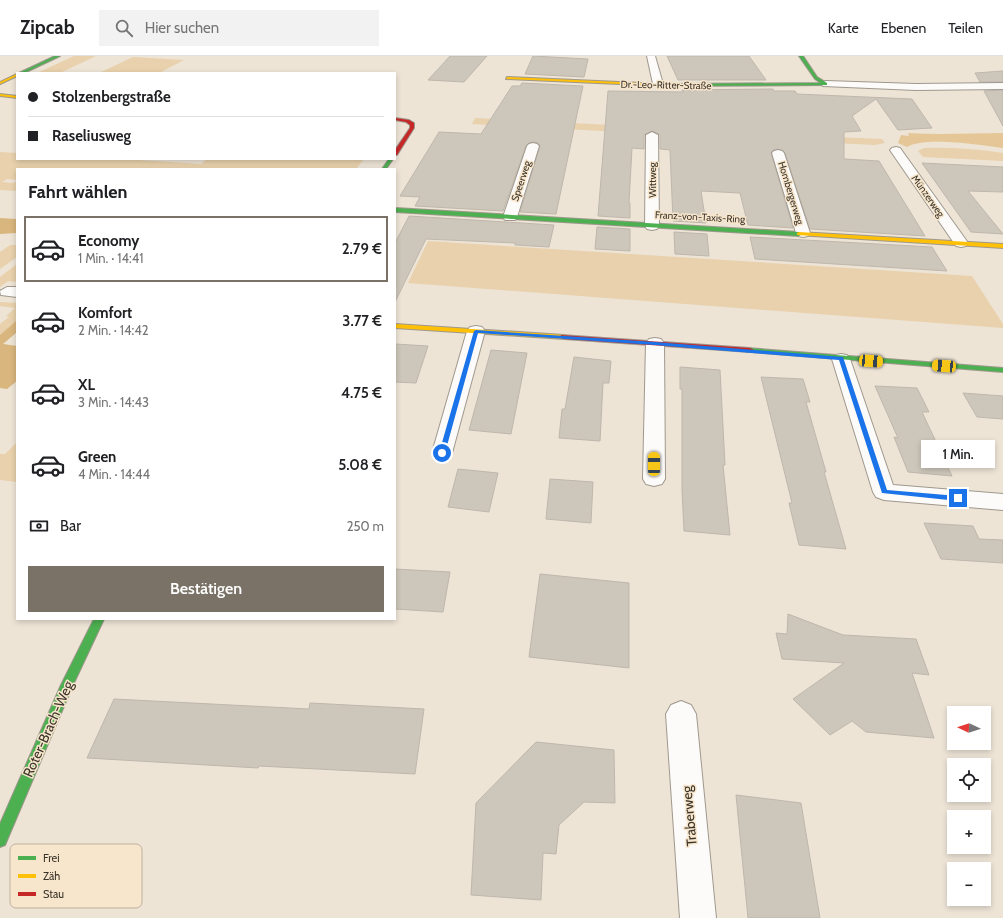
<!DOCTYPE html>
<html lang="de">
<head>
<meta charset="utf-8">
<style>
  :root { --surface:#fff; --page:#f2f2f2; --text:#202124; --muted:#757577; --line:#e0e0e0; --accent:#7a7267 }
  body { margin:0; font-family:Cabin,sans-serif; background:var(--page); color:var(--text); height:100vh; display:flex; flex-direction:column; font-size:15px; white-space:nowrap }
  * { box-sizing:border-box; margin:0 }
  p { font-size:13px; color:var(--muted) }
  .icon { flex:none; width:22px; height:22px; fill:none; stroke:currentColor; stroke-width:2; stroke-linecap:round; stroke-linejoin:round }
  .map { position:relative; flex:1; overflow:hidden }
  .panel { position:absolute; left:16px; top:112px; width:380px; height:452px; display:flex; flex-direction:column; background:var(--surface); border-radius:0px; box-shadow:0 2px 6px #0003 }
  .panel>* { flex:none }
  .guide { position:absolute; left:16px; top:16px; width:380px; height:88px; border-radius:0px; box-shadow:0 2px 6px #0003; display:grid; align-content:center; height:88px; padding:0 12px; background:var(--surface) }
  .needle { width:26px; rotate:274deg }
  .buttons { position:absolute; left:947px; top:650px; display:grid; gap:8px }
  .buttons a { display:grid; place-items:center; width:44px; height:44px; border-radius:0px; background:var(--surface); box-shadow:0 2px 6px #0003; font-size:20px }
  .end { position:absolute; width:18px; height:18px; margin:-9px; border:5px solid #1a73e8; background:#fff; box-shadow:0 0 0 2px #fff }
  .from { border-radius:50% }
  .bubble { position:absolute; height:28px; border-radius:0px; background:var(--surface); box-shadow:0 2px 6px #0003; font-size:13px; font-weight:600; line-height:28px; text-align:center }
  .car { position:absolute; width:12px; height:24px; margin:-12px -6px; border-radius:5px; box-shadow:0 0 3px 1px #0007; background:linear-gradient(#f5c518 24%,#345 0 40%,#f5c518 0 76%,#345 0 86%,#f5c518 0) }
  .guide b { display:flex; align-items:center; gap:14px; height:38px; font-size:15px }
  .guide b+b { border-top:1px solid var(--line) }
  .guide i { width:10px; height:10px; background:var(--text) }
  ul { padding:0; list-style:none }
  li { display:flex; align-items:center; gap:12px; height:66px; margin:0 8px 6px; padding:0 4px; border:2px solid transparent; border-radius:0px }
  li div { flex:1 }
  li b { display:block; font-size:15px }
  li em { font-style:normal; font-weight:600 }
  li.current { border-color:var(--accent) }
  li>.icon { width:36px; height:36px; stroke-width:1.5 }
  h2 { padding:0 12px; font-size:18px; line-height:48px }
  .pay { display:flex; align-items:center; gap:10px; height:44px; padding:0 12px; font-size:15px }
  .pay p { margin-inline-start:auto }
  .cta { display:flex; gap:8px; margin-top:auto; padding:8px 12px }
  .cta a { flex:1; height:46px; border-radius:0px; background:var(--accent); color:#fff; font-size:16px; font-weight:600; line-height:46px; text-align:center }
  header { display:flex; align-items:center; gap:24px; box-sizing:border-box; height:56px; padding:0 20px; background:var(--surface); border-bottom:1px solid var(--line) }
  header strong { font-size:19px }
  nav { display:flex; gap:22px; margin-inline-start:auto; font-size:14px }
  .search { width:280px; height:36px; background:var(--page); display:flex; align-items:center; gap:10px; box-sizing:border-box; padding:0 14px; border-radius:0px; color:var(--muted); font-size:15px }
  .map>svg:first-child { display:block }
</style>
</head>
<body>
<header>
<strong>Zipcab</strong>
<div class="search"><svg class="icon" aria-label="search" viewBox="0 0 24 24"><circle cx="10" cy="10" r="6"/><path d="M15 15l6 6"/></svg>Hier suchen</div>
<nav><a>Karte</a><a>Ebenen</a><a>Teilen</a></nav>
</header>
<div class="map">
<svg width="1003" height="862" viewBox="0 0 1003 862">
  <rect width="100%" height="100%" fill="#ede4d6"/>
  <!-- green -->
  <g fill="#e8d1ac">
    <polygon points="74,0 96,0 60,17 37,17"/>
    <polygon points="133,1 184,4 159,17 99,17"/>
    <polygon points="475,62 651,71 641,77 472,68"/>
    <polygon points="665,74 882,83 885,87 875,89 665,79"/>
    <path d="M924,92C950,91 977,93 1003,97V105L923,101L918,95Z"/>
    <polygon points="0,96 17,97 17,103 123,103 201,108 207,103 364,103 356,113 17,113 17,124 7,123 2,126 13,127 17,125 17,135 0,134"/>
    <polygon points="428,185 972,220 1003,268 1003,272 408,227"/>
    <polygon points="10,189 17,189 17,201 0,213 0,196"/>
    <polygon points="17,208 17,226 8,225 0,231 0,221"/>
    <polygon points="0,246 17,247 17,264 0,279 0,268 9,261 6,260 15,252 0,250"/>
    <polygon points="17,386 17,426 0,424 0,398 5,398"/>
  </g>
  <!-- forest -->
  <path fill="#e5c797" d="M908,77C940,79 971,77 1003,77V92C982,89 924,80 907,91L898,87L901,79L909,80Z"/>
  <!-- water -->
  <g fill="#d9b67e">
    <polygon points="0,162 17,163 17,177 0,178"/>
    <polygon points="17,264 17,276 3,288 17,290 17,325 7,333 0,332 0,279"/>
  </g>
  <!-- building -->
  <g fill="#cdc6ba" stroke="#bfb7ac">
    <polygon points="450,0 487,0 464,26 428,24"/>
    <polygon points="533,0 588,3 584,21 525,18"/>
    <polygon points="667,0 749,0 766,24 678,24"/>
    <polygon points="1003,15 1003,26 980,26 975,17"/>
    <polygon points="522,27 583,30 556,158 520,156 540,90 538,87 533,86 529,87 526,90 503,155 415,150 420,141 400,140 439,76 481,78 512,30 520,30"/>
    <polygon points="773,33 774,35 795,35 797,38 912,43 932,72 898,74 876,43 852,60 861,75 844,76 844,103 879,105 925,180 810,173 785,97 778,93 773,94 771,97 793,172 748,169 740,137 701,135 706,167 673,165 670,94 660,93 660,79 653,75 644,79 644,93 632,92 629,147 630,147 630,162 598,160 608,35 683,36 682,34"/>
    <polygon points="1003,34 1003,70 984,35"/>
    <polygon points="922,107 1003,111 1003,136 968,135 1003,178 971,176"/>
    <polygon points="409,160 554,169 549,191 515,189 515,187 426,183 395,246 395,187"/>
    <polygon points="597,171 630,173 630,195 595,193"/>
    <polygon points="674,176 707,178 709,200 675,198"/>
    <polygon points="750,181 932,191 947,215 755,203"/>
    <polygon points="395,288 428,290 416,327 395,326"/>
    <polygon points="491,294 527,297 511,378 469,374"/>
    <polygon points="574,301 611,305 609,327 603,327 600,385 559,382 562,353 565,353"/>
    <polygon points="680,311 720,314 725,409 723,409 730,479 684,475 682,434 682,333 680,333"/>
    <polygon points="761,321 803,323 810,346 806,346 826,416 824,416 846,493 799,489 789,447 792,447"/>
    <polygon points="875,330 917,332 929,356 922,356 952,420 908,416 894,381 898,382"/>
    <polygon points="963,337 1003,340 1003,363 977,361"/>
    <polygon points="458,413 498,417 489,456 448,451"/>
    <polygon points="550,423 593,426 591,467 546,463"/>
    <polygon points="924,467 973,470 979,483 1003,484 1003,507 941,503"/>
    <polygon points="395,513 450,516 443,556 395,553"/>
    <polygon points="540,518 629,527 629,612 529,601"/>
    <polygon points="788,558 843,579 916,583 929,619 912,617 934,682 866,676 852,665 830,679 793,643 844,607 782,603 776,577 787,578"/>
    <polygon points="114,643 309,653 310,647 424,653 415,718 259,710 258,712 87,702"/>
    <polygon points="536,686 614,694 615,747 584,746 559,769 556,798 543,797 541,844 471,839 476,747"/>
    <polygon points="736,739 801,747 820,862 748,862"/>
  </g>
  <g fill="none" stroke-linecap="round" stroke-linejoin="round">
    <!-- street casing -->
    <g stroke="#9f988d" stroke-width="2">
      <g id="street">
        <polygon points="647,0 655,0 663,28 661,30 655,30 653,28"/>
        <polygon points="826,25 916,28 1003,27 1003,33 916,34 823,30 821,28 823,26"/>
        <polygon points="652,76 658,79 659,170 657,173 652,174 647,173 645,170 646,79"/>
        <polygon points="533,87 537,88 539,90 517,161 515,164 505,164 503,161 527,90 529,88"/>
        <polygon points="896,91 900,92 966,184 968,187 966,190 961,191 956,190 890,94 892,92"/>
        <polygon points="778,94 782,95 784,97 810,177 808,180 803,181 798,180 796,177 772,97 774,95"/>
        <polygon points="7,231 17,231 17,241 1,239 0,235"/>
        <polygon points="476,270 482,271 485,275 452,397 449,402 442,404 435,402 432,397 467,275 470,271"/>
        <polygon points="655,282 661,283 664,287 665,423 662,428 654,430 646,428 643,423 646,287 649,283"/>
        <polygon points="841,298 847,299 850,303 893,429 1003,438 1003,454 884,444 876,441 873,436 832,303 835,299"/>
        <polygon points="681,645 691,649 696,658 716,862 680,862 666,658 671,649"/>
      </g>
    </g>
    <!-- fast casing -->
    <g stroke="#9f988d" stroke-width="2">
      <g id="fast">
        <polygon points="55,0 60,0 24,17 19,17"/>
        <polygon points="799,0 803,0 817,21 827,27 827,29 664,30 662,29 664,28 821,27 815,23"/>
        <polygon points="389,103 393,103 386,113 382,113"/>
        <polygon points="395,152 799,176 802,178 799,180 395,156"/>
        <polygon points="747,292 1003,312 1003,316 750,296 747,296"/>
        <polygon points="94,563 104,563 73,629 5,789 0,791 0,768 61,629"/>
      </g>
    </g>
    <!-- slow casing -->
    <g stroke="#9f988d" stroke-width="2">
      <g id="slow">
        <polygon points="17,18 17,20 0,28 0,26"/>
        <polygon points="507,21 664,28 666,29 664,30 506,23"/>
        <polygon points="0,38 17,40 17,42 0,40"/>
        <polygon points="799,176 1003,188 1003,192 797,179 797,177"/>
        <polygon points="395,268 564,279 568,281 564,283 395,272"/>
      </g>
    </g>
    <!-- jam casing -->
    <g stroke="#9f988d" stroke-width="2">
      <g id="jam">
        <polygon points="395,62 409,64 414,67 414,72 397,99 395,99 395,94 410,72 410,69 406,66 395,64"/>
        <polygon points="561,279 750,292 754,294 750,296 564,283 560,281"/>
      </g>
    </g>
    <!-- street -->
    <use href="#street" fill="#fcfbf9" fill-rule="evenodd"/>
    <!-- fast -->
    <use href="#fast" fill="#4caf50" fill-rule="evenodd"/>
    <!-- slow -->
    <use href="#slow" fill="#ffc107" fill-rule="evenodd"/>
    <!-- jam -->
    <use href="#jam" fill="#c62828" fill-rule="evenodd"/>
  </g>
  <!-- route -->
  <polygon fill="#1a73e8" points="476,274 655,286 843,301 887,434 958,440 962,442 958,445 882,437 839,304 655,289 478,277 445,397 440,399 439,397 474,275"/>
  <g text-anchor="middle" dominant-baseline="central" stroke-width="3" stroke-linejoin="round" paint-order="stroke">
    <!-- far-street labels -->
    <g font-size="10" fill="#3c352b" stroke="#f7e6cc">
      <text transform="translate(666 29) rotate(1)">Dr.-Leo-Ritter-Straße</text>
      <text transform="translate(652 124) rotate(-90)">Wittweg</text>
      <text transform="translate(521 125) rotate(-72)">Speerweg</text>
      <text transform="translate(791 137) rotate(73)">Hombergerweg</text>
      <text transform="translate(928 140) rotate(55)">Münzerweg</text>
      <text transform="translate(700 161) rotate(3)">Franz-von-Taxis-Ring</text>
    </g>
    <!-- near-street labels -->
    <g font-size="14" fill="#3c352b" stroke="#f7e6cc">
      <text transform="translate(48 673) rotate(-66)">Roter-Brach-Weg</text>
      <text transform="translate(689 760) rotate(-95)">Traberweg</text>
    </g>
  </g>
  <!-- legend -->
  <rect x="10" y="788" width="132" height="64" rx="6" fill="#f7e6cc" stroke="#bfb19c" stroke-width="1"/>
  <rect x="18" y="800" width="18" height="4" fill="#4caf50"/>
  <rect x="18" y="818" width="18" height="4" fill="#ffc107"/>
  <rect x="18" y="836" width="18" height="4" fill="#c62828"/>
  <g font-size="11" fill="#3c352b">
    <text x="43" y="806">Frei</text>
    <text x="43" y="824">Zäh</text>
    <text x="43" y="842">Stau</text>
  </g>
</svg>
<div class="buttons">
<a><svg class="needle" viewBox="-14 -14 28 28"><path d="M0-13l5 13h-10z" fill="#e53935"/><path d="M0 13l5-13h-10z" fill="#757577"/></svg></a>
<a><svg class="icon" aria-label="locate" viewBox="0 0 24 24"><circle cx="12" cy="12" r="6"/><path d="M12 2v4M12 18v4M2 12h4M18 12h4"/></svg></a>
<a>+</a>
<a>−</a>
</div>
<i class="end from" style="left:442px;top:397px"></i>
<i class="end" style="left:958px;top:442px"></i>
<div class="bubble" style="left:921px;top:384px;width:74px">1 Min.</div>
<i class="car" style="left:871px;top:305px;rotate:94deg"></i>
<i class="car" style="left:944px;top:310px;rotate:274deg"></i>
<i class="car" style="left:654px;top:408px;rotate:0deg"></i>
<div class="guide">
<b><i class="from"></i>Stolzenbergstraße</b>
<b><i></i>Raseliusweg</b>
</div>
<section class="panel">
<h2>Fahrt wählen</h2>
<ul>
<li class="current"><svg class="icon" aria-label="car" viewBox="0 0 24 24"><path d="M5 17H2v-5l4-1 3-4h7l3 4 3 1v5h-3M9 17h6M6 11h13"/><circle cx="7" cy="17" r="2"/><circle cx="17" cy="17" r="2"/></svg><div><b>Economy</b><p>1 Min. · 14:41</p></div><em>2.79 €</em></li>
<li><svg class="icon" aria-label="car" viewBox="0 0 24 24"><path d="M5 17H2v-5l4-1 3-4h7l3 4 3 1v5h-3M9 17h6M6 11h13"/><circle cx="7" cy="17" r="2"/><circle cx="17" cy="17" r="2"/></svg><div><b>Komfort</b><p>2 Min. · 14:42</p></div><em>3.77 €</em></li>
<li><svg class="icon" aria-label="car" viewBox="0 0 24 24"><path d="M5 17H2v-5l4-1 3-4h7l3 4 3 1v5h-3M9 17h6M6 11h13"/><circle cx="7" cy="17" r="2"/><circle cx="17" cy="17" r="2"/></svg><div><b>XL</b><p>3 Min. · 14:43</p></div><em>4.75 €</em></li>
<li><svg class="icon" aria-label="car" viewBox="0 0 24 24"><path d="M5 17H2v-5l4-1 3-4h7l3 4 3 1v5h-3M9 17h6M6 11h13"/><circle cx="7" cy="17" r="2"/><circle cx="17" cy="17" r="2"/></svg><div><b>Green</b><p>4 Min. · 14:44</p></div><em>5.08 €</em></li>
</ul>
<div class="pay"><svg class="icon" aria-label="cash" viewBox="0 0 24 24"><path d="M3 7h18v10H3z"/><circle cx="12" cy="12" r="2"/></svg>Bar<p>250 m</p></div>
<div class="cta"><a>Bestätigen</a></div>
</section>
</div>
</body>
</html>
